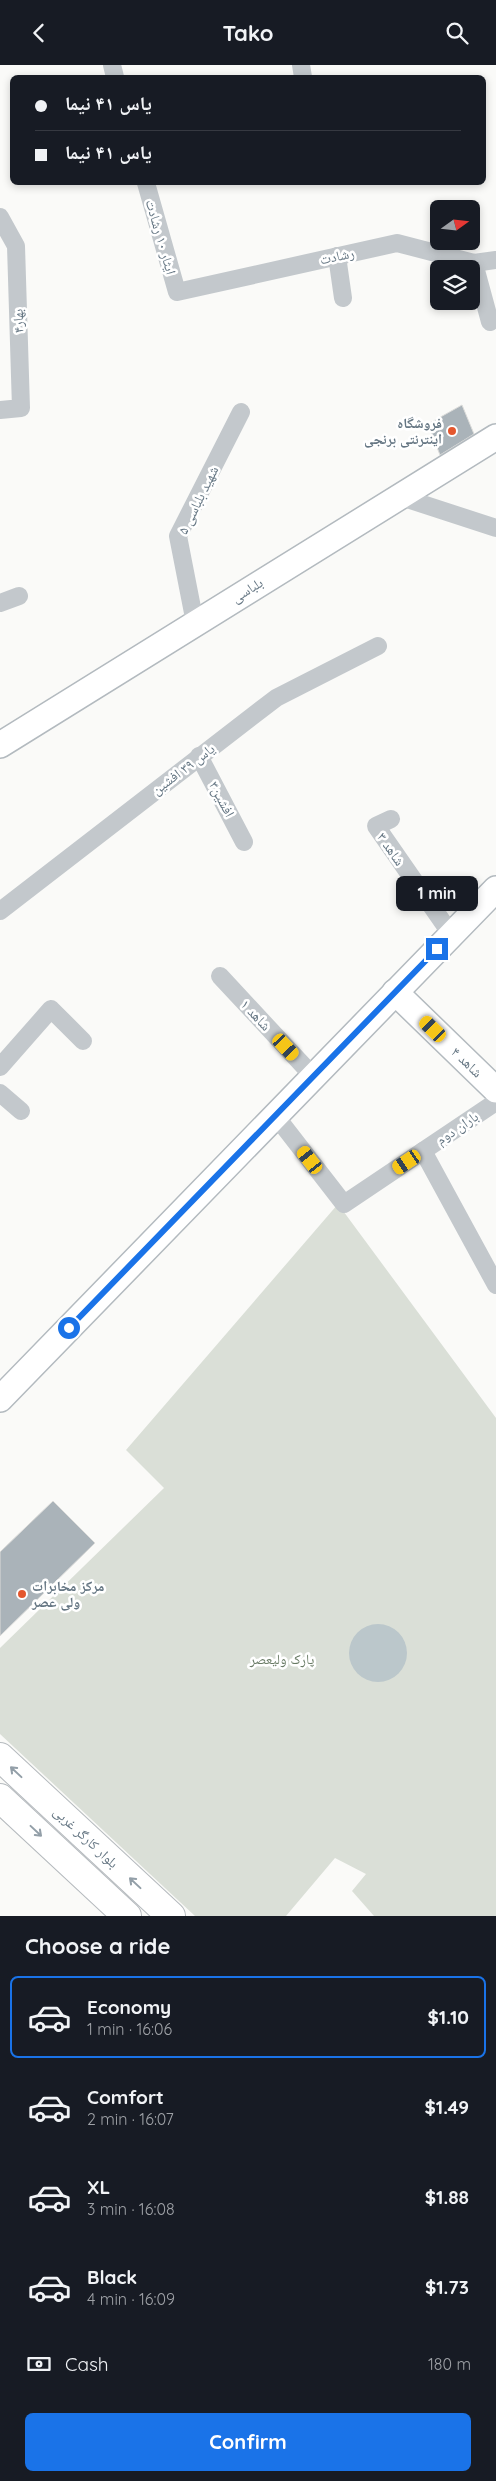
<!DOCTYPE html>
<html lang="en">
<head>
<meta charset="utf-8">
<style>
  :root { --surface:#171b24; --page:#242831; --text:#f1f3f6; --muted:#9ea1a6; --line:#363941; --accent:#1a73e8 }
  body { margin:0; font-family:Quicksand,"Noto Naskh Arabic",sans-serif; background:var(--page); color:var(--text); height:100vh; display:flex; flex-direction:column; font-size:19px; white-space:nowrap }
  * { box-sizing:border-box; margin:0 }
  p { font-size:16px; color:var(--muted) }
  .icon { flex:none; width:28px; height:28px; fill:none; stroke:currentColor; stroke-width:2; stroke-linecap:round; stroke-linejoin:round }
  .map { position:relative; height:1851px; overflow:hidden }
  .side { display:flex; flex-direction:column; background:var(--surface); flex:1 }
  .side>* { flex:none }
  .guide { position:absolute; left:10px; top:10px; width:476px; height:110px; border-radius:8px; box-shadow:0 2px 8px #0003; display:grid; align-content:center; height:110px; padding:0 25px; background:var(--surface) }
  .needle { width:32px; rotate:75deg }
  .controls { position:absolute; left:430px; top:135px; display:grid; gap:10px }
  .controls a { display:grid; place-items:center; width:50px; height:50px; border-radius:8px; background:var(--surface); box-shadow:0 2px 8px #0003; font-size:25px }
  .end { position:absolute; width:22px; height:22px; margin:-11px; border:6px solid #1a73e8; background:#fff; box-shadow:0 0 0 2px #fff }
  .from { border-radius:50% }
  .bubble { position:absolute; height:35px; border-radius:8px; background:var(--surface); box-shadow:0 2px 8px #0003; font-size:16px; font-weight:800; line-height:35px; text-align:center }
  .car { position:absolute; width:15px; height:30px; margin:-15px -8px; border-radius:6px; box-shadow:0 0 4px 1px #0007; background:linear-gradient(#f5c518 24%,#345 0 40%,#f5c518 0 76%,#345 0 86%,#f5c518 0) }
  .guide b { display:flex; align-items:center; gap:18px; height:48px; font-size:19px }
  .guide b+b { border-top:1px solid var(--line) }
  .guide i { width:12px; height:12px; background:var(--text) }
  ul { padding:0; list-style:none }
  li { display:flex; align-items:center; gap:15px; height:82px; margin:0 10px 8px; padding:0 15px; border:2px solid transparent; border-radius:8px }
  li div { flex:1 }
  li b { display:block; font-size:19px }
  li em { font-style:normal; font-weight:800 }
  li.current { border-color:var(--accent) }
  li>.icon { width:45px; height:45px; stroke-width:1.5 }
  h2 { padding:0 25px; font-size:22px; line-height:60px }
  .pay { display:flex; align-items:center; gap:12px; height:55px; padding:0 25px; font-size:19px }
  .pay p { margin-inline-start:auto }
  .action { display:flex; gap:10px; margin-top:auto; padding:10px 25px }
  .action a { flex:1; height:58px; border-radius:8px; background:var(--accent); color:#fff; font-size:20px; font-weight:800; line-height:58px; text-align:center }
  header { display:flex; justify-content:space-between; align-items:center; height:65px; padding:0 25px; background:var(--surface); font-size:22px; font-weight:800 }
  .map>svg:first-child { display:block }
</style>
</head>
<body>
<header><svg class="icon" aria-label="back" viewBox="0 0 24 24"><path d="M15 5l-7 7 7 7"/></svg>Tako<svg class="icon" aria-label="search" viewBox="0 0 24 24"><circle cx="10" cy="10" r="6"/><path d="M15 15l6 6"/></svg></header>
<div class="map">
<svg width="496" height="1851" viewBox="0 0 496 1851">
  <rect width="100%" height="100%" fill="#fafaf8"/>
  <!-- green -->
  <polygon fill="#dadfd7" points="338,1139 496,1353 496,1851 374,1851 352,1826 366,1809 335,1793 286,1851 195,1851 0,1669 0,1583 164,1423 126,1385"/>
  <!-- water -->
  <circle fill="#bbc7cb" cx="378" cy="1588" r="29"/>
  <!-- building -->
  <g fill="#aab3b9" stroke="#dcdcda">
    <polygon points="462,340 474,369 440,390 428,359"/>
    <polygon points="53,1436 95,1478 0,1571 0,1487"/>
  </g>
  <g fill="none" stroke-linecap="round" stroke-linejoin="round">
    <!-- secondary casing -->
    <g stroke="#b3babf" stroke-width="28">
      <g id="secondary">
        <polyline points="0,680 496,372"/>
        <polyline points="395,927 496,1025"/>
        <polyline points="0,1334 496,824"/>
      </g>
    </g>
    <!-- primary casing -->
    <g stroke="#b5babe" stroke-width="30">
      <g id="primary">
        <polyline points="0,1692 171,1851"/>
        <polyline points="0,1733 127,1851"/>
      </g>
    </g>
    <!-- street -->
    <g stroke="#c3c8cc" stroke-width="18">
      <polyline points="112,0 115,12"/>
      <polyline points="301,0 303,12"/>
      <polyline points="146,118 177,227 397,178 474,198 496,195"/>
      <polyline points="0,152 16,181 21,343 0,345"/>
      <polyline points="337,191 343,233"/>
      <polyline points="474,198 490,257"/>
      <polyline points="398,431 496,463"/>
      <polyline points="0,538 19,531"/>
      <polyline points="195,558 178,471 241,347"/>
      <polyline points="199,691 244,777"/>
      <polyline points="391,754 376,761 451,869"/>
      <polyline points="0,846 276,633 378,581"/>
      <polyline points="220,911 313,1011"/>
      <polyline points="0,1002 51,944 83,976"/>
      <polyline points="0,1028 21,1046"/>
      <polyline points="275,1050 344,1139 496,1037"/>
      <polyline points="423,1086 496,1220"/>
    </g>
    <!-- secondary -->
    <use href="#secondary" stroke="#fff" stroke-width="25"/>
    <!-- primary -->
    <use href="#primary" stroke="#fff" stroke-width="28"/>
  </g>
  <!-- one-way arrows -->
  <defs><path id="oneway-shaft" d="M-6 0H5M1.5-3L5.5 0L1.5 3" fill="none" stroke-width="1.6" stroke-linecap="round" stroke-linejoin="round" transform="scale(1.25)"/></defs>
  <g stroke="#939fa8">
    <use href="#oneway-shaft" transform="translate(16 1707) rotate(-137)"/>
    <use href="#oneway-shaft" transform="translate(36 1766) rotate(43)"/>
    <use href="#oneway-shaft" transform="translate(135 1818) rotate(-137)"/>
  </g>
  <g fill="none" stroke-linecap="round" stroke-linejoin="round">
    <!-- route -->
    <polyline stroke="#1a73e8" stroke-width="6" points="69,1263 437,884"/>
  </g>
  <!-- markers -->
  <g fill="#e4572e" stroke="#fff" stroke-width="2">
    <circle cx="452" cy="366" r="5"/>
    <circle cx="22" cy="1529" r="5"/>
  </g>
  <g text-anchor="middle" dominant-baseline="central" stroke-width="5" stroke-linejoin="round" paint-order="stroke">
    <!-- street labels -->
    <g font-size="14" fill="#657683" stroke="#fff">
      <text transform="translate(161 172) rotate(74)">ایثار ۱۰ رشادت</text>
      <text transform="translate(337 191) rotate(-12)">رشادت</text>
      <text transform="translate(18 256) rotate(-92)">بهار۴</text>
      <text transform="translate(198 435) rotate(-64)">شهید بلباسی ۵</text>
      <text transform="translate(247 525) rotate(-32)">بلباسی</text>
      <text transform="translate(183 704) rotate(-37)">یاس ۳۹ افشین</text>
      <text transform="translate(222 734) rotate(62)">افشین۳</text>
      <text transform="translate(391 784) rotate(55)">شاهد ۳</text>
      <text transform="translate(256 950) rotate(47)">شاهد ۱</text>
      <text transform="translate(467 997) rotate(44)">شاهد ۴</text>
      <text transform="translate(457 1063) rotate(-34)">باران دوم</text>
      <text transform="translate(86 1772) rotate(43)">بلوار کارگر غربی</text>
    </g>
    <!-- poi labels -->
    <g font-size="14" font-weight="bold" fill="#657683" stroke="#fff" text-anchor="end">
      <text x="442" y="358">فروشگاه<tspan x="442" dy="16">اینترنتی برنجی</tspan></text>
      <text x="32" y="1521" text-anchor="start">مرکز مخابرات<tspan x="32" dy="16">ولی عصر</tspan></text>
    </g>
    <!-- park labels -->
    <g font-size="14" fill="#687a64" stroke="#fff">
      <text x="282" y="1594">پارک ولیعصر</text>
    </g>
  </g>
</svg>
<div class="controls">
<a><svg class="needle" viewBox="-14 -14 28 28"><path d="M0-13l5 13h-10z" fill="#e53935"/><path d="M0 13l5-13h-10z" fill="#9ea1a6"/></svg></a>
<a><svg class="icon" aria-label="layers" viewBox="0 0 24 24"><path d="M12 4l9 5-9 5-9-5zM3 14l9 5 9-5"/></svg></a>
</div>
<i class="end from" style="left:69px;top:1263px"></i>
<i class="end" style="left:437px;top:884px"></i>
<div class="bubble" style="left:396px;top:811px;width:82px">1 min</div>
<i class="car" style="left:433px;top:964px;rotate:314deg"></i>
<i class="car" style="left:286px;top:982px;rotate:137deg"></i>
<i class="car" style="left:310px;top:1095px;rotate:322deg"></i>
<i class="car" style="left:407px;top:1097px;rotate:236deg"></i>
<div class="guide">
<b><i class="from"></i>یاس ۴۱ نیما</b>
<b><i></i>یاس ۴۱ نیما</b>
</div>
</div>
<section class="side">
<h2>Choose a ride</h2>
<ul>
<li class="current"><svg class="icon" aria-label="car" viewBox="0 0 24 24"><path d="M5 17H2v-5l4-1 3-4h7l3 4 3 1v5h-3M9 17h6M6 11h13"/><circle cx="7" cy="17" r="2"/><circle cx="17" cy="17" r="2"/></svg><div><b>Economy</b><p>1 min · 16:06</p></div><em>$1.10</em></li>
<li><svg class="icon" aria-label="car" viewBox="0 0 24 24"><path d="M5 17H2v-5l4-1 3-4h7l3 4 3 1v5h-3M9 17h6M6 11h13"/><circle cx="7" cy="17" r="2"/><circle cx="17" cy="17" r="2"/></svg><div><b>Comfort</b><p>2 min · 16:07</p></div><em>$1.49</em></li>
<li><svg class="icon" aria-label="car" viewBox="0 0 24 24"><path d="M5 17H2v-5l4-1 3-4h7l3 4 3 1v5h-3M9 17h6M6 11h13"/><circle cx="7" cy="17" r="2"/><circle cx="17" cy="17" r="2"/></svg><div><b>XL</b><p>3 min · 16:08</p></div><em>$1.88</em></li>
<li><svg class="icon" aria-label="car" viewBox="0 0 24 24"><path d="M5 17H2v-5l4-1 3-4h7l3 4 3 1v5h-3M9 17h6M6 11h13"/><circle cx="7" cy="17" r="2"/><circle cx="17" cy="17" r="2"/></svg><div><b>Black</b><p>4 min · 16:09</p></div><em>$1.73</em></li>
</ul>
<div class="pay"><svg class="icon" aria-label="cash" viewBox="0 0 24 24"><path d="M3 7h18v10H3z"/><circle cx="12" cy="12" r="2"/></svg>Cash<p>180 m</p></div>
<div class="action"><a>Confirm</a></div>
</section>
</body>
</html>
